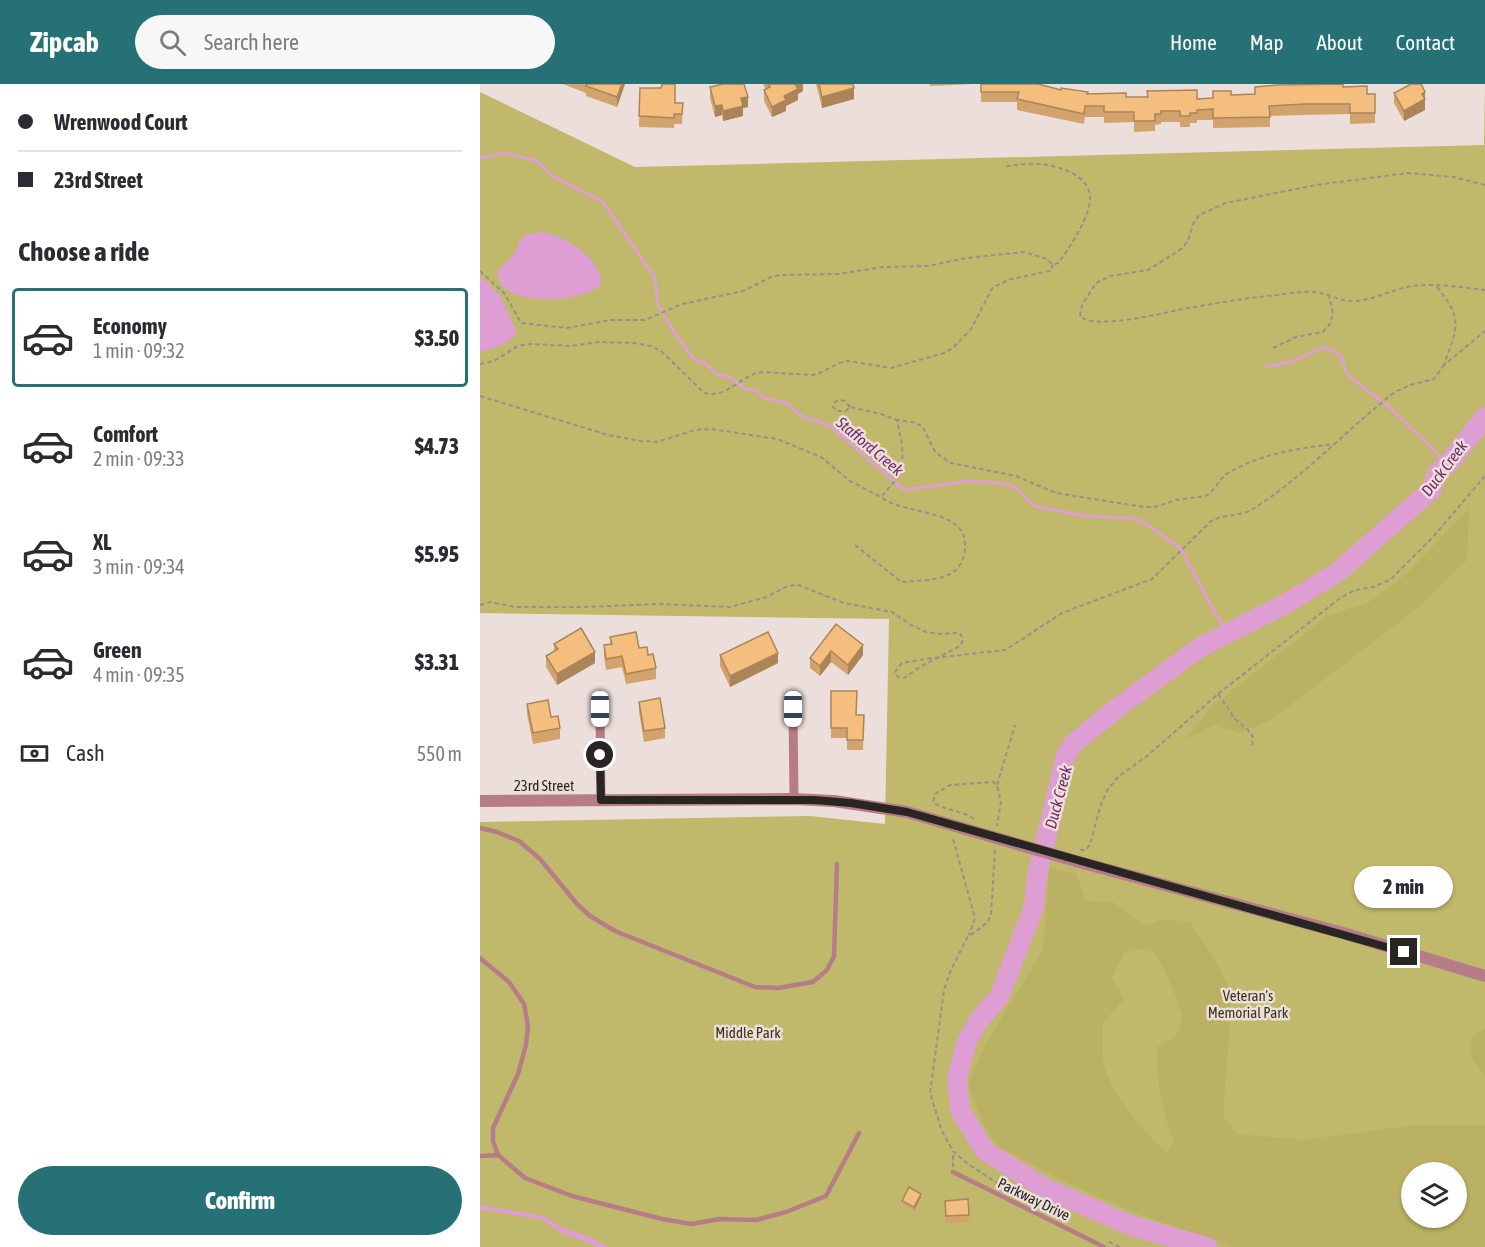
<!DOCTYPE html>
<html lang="en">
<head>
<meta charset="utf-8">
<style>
  :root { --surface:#fff; --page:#f7f7f7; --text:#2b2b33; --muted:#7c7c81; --line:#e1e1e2; --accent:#267176 }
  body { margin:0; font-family:"Asap Condensed",sans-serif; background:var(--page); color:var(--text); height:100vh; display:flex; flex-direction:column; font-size:22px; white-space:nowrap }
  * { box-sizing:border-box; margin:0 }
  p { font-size:20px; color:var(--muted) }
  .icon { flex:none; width:33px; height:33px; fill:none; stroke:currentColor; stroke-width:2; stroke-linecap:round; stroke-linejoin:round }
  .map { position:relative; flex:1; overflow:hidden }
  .drawer { display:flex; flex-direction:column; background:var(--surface); width:480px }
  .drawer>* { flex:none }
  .banner { display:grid; align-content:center; height:132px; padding:0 18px; background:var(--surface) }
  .buttons { position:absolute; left:921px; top:1078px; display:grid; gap:12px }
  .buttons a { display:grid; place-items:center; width:66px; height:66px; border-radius:50%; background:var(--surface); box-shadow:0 2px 4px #0004; font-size:30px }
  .end { position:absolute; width:27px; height:27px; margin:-14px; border:8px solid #292523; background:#fff; box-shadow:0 0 0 3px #fff }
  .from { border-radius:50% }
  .bubble { position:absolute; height:42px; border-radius:21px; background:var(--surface); box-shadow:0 2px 4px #0004; font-size:20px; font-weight:800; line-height:42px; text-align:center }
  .car { position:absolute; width:18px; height:36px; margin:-18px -9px; border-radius:8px; box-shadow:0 0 4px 2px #0007; background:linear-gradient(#fff 24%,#345 0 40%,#fff 0 76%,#345 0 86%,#fff 0) }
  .banner b { display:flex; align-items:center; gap:21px; height:57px; font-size:22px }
  .banner b+b { border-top:2px solid var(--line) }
  .banner i { width:15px; height:15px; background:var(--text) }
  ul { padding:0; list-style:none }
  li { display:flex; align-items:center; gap:18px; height:99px; margin:0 12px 9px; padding:0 6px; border:3px solid transparent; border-radius:6px }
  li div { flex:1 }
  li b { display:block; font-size:22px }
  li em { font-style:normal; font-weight:800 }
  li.selected { border-color:var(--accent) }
  li>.icon { width:54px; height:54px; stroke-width:1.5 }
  h2 { padding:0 18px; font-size:27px; line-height:72px }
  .pay { display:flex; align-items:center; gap:15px; height:66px; padding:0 18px; font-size:22px }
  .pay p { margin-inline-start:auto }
  .primary-button { display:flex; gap:12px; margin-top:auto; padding:12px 18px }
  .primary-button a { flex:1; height:69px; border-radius:36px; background:var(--accent); color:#fff; font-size:24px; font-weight:800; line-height:69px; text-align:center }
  header { display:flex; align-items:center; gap:36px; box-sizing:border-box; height:84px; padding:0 30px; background:var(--accent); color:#fff }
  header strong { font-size:28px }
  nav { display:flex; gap:33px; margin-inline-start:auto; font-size:21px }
  .search { width:420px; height:54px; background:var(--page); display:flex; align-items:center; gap:15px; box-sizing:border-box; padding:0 21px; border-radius:33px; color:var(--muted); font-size:22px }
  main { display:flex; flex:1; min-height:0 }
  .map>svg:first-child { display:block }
</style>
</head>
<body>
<header>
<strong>Zipcab</strong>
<div class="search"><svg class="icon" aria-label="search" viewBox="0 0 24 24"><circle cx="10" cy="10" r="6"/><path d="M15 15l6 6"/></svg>Search here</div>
<nav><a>Home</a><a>Map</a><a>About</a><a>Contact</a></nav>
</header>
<main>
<section class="drawer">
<div class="banner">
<b><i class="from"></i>Wrenwood Court</b>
<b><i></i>23rd Street</b>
</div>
<h2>Choose a ride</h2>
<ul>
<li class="selected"><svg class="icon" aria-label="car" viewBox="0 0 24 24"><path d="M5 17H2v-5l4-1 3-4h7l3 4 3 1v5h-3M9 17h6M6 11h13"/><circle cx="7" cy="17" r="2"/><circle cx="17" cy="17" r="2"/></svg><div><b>Economy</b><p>1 min · 09:32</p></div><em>$3.50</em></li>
<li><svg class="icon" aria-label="car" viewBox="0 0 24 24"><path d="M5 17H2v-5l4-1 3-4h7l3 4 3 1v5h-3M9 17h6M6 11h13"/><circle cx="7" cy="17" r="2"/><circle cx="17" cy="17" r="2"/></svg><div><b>Comfort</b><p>2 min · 09:33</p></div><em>$4.73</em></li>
<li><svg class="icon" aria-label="car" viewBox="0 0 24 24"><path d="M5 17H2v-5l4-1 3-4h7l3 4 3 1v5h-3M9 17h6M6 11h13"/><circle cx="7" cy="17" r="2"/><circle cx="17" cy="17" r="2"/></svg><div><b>XL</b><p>3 min · 09:34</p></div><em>$5.95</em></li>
<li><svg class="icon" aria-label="car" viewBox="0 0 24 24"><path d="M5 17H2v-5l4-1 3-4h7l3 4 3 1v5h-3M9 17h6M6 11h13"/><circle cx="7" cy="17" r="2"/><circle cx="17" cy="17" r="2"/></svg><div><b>Green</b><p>4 min · 09:35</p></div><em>$3.31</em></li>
</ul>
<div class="pay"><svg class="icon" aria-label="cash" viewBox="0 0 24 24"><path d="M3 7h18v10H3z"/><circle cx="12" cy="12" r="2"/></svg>Cash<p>550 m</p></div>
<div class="primary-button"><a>Confirm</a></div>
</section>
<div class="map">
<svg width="1005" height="1163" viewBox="0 0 1005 1163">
  <rect width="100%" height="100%" fill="#ecdfdb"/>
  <!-- green -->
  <path fill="#c0b86b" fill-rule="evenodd" d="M1005,0V1163H0V738L330,732L405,740L409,535L0,529V8L155,83L1004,61ZM932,1089H976V1134H932Z"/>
  <!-- forest -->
  <g fill="#bab262" fill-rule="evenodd">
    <polygon points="989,425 987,476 935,526 791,636 760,649 735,641 704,656 731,623 846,533 891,517 926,490"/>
    <path d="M569,784L596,790L606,817L633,818L666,842L683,835L710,839L735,875L749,904L750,939L743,1032L758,1050L826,1056L934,1041H1005V1163H753L653,1128L586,1098L521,1064L503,1040L488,1001L505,961L563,866ZM658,865L673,866L687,891L703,933L696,952L677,963C676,997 682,1028 694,1059L687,1069C666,1052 627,1004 623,977C622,965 623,951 623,939L644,915L632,893L645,867ZM932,1089H976V1134H932Z"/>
    <polygon points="1005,944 1005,993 990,972 992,953"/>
  </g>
  <!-- water -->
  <g fill="#de9ed3">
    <path d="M61,148C83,150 126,177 120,202C101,219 17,225 17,187L33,172L43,152Z"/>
    <path d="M0,192L20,211L37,248C32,259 16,263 4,267H0Z"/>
    <polygon points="0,1121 64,1132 79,1142 110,1153 129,1163 118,1163 77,1147 69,1140 59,1135 3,1126 0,1125"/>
  </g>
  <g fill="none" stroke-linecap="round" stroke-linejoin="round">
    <!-- stream -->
    <g stroke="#de9ed3" stroke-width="3">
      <path d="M0,74L25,69L57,77L72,92L123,118L173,191C177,201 176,209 178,219C181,232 204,261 212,273L216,277H223L235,289L251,294L264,304L277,307L284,314L309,320L316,328L326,334L349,341L424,406L489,397L509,398L530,401L537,405L554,422L606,432L651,434L662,437L700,464L742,541L748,548"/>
      <polyline points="786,283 814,277 844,263 860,271 868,291 910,324 968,380"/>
    </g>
    <!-- river -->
    <polyline stroke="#de9ed3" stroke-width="20" points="727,1163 652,1142 565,1104 505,1067 480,1026 477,995 482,975 487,957 501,933 519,913 554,823 557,792 586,671 592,661 637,624 719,564 807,519 858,488 951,406 957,390 968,380 1005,333"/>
    <!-- path -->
    <g stroke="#99908d" stroke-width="2" stroke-dasharray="4.5 3" stroke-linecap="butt">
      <path d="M1005,101L974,93L928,89L836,101L746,119L719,131L713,140L708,157L701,165L684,176L668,186L630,192L616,199L602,221L600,232C612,246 680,230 698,226C731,220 764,214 798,211C810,209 822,207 834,208C848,209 860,218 874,217C893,216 909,207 927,203C952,198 980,203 1005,206"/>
      <path d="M0,187L24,209L41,239L87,244L131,236H165L202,220L263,207L291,193L300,191L359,190L402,183L448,182L487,174L544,168L567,175L573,181L578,179C589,165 609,134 610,116C612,91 577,81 557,80C546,79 535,81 524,83"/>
      <path d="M957,203C984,236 977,243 964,281L1005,247"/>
      <polyline points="793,264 816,253 843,248 850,240 853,229 849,212"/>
      <path d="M0,280L14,277L38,262L50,260L91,262L118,258L154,259L171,262L181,267L223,308C245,317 261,291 281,288L332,291C345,289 355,278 368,277L411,284L464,269L473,264L491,245L513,203L531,195L570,187L573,181"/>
      <path d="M0,312L128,351L161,357L177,358L215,346L231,345L297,355L341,373L370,397L401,413L423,388L422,360L417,336L433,338L442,342L456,369L471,379L536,392L576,409L664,423H675L696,416L725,412C735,408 738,395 748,389C780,370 818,364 855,360"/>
      <polyline points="370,323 365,317 360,316 355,318 353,323 357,327 366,327 370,323 401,330 417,336"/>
      <path d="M375,461L420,497L425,498C448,495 478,498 484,471C495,422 425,433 401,413"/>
      <path d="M0,521L10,518L35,523H104L179,520L250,523L286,513L308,502L318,501L364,519L412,528L431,541L446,548L459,550L479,549L481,551L483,556L480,562L440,583L424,594L418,593L415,588L422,579L445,575L525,566L530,563L582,529L672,495L730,438C743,429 760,433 773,425C825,392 866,346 915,308L930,301L954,295L964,281"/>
      <polyline points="738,610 755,635 768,646 773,653 772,663"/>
      <polyline points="517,701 535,641"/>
      <path d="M494,735C482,726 465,727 453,718L455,710L470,701L513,698L517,701L521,718L517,742"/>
      <polyline points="473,755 495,834 489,851"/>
      <polyline points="515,766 511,830 508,838 487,854 471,886 464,906 450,1009 462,1047 473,1067 488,1080 525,1104"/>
      <polyline points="600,766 606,766 610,760 621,720 628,705 639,692 667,672 738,610 859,515 875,506 893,503 910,496 953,453 1005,392"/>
      <polyline points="473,1083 473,1067"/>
      <polyline points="629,1158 640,1163"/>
    </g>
    <!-- service -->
    <g stroke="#b67d89" stroke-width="4.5">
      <polyline points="0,744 17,748 39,757 60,775 97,820 110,832 135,847 275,903 298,904 333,898 347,886 354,872 357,780"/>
      <polyline points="0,874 29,898 44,920 48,942 46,961 38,990 13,1044 13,1057 18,1071 45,1094 92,1112 182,1135 211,1140 240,1135 276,1136 306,1128 346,1112 379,1049"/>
      <polyline points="0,1072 18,1071"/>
      <polyline points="473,1088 624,1163"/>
    </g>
    <!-- minor -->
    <g stroke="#b67d89" stroke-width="9">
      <polyline points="120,625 121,716"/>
      <polyline points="313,625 314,715"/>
    </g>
    <!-- tertiary -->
    <polyline stroke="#b67d89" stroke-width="12" points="0,717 314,715 354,717 427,728 599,778 863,849 1005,892"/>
  </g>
  <!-- wall -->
  <g fill="#d2a36c">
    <polygon points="83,0 145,0 137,23 106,12 106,9"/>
    <polygon points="283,0 323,0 323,7 318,10 318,16 306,22 306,27 292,33 284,17 284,6 286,5"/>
    <polygon points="336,0 373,0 374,15 342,24"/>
    <polygon points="450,0 494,0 450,2"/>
    <polygon points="501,0 581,6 608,10 646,13 717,15 733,14 751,11 775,10 863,3 887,10 895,10 895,39 870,40 870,30 824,31 790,32 790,43 733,44 733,36 717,36 717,39 710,39 710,43 700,43 700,38 681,38 681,40 675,41 675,47 654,48 654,38 624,39 624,33 605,33 604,40 537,26 537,18 501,18"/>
    <polygon points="230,3 268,23 263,24 263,32 243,37 242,31 235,33 230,14"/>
    <polygon points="160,4 195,19 203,19 202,40 194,40 194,44 159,43"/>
    <polygon points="945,8 945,26 924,37 914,19 914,9"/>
    <polygon points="356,540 383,571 368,591 351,578 340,592 330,584 330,574"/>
    <polygon points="130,553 159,564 168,571 176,584 176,595 146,600 142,583 126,586 124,572 124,561 130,560"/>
    <polygon points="74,560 115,579 77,601 66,583 66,572 74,567"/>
    <polygon points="240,571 298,579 250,603 240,582"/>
    <polygon points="351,607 376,631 384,631 383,666 367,666 367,654 351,654"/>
    <polygon points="159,618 185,644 185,654 164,658 159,628"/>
    <polygon points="47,620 71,633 80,644 80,655 53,660 47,630"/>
    <polygon points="441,1113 434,1127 422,1120 422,1117"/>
    <polygon points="465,1117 489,1131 489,1138 466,1139"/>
  </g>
  <!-- shaded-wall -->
  <g fill="#ab8558">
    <polygon points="142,0 145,0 137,23 137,13"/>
    <polygon points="315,0 323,0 323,7 318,10 318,16 306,22 306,27 292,33 292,23"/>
    <polygon points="374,4 374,15 342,24 342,13"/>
    <polygon points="945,8 945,26 924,37 924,27"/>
    <polygon points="268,13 268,23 263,24 263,32 243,37 243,27 261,14"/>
    <polygon points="242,21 242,31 235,33 235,22"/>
    <polygon points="383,561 383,571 368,591 368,581"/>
    <polygon points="351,567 351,578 340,592 340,582"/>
    <polygon points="115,568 115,579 77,601 77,590"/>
    <polygon points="298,569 298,579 250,603 250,592"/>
    <polygon points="441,1110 441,1113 434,1127 434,1123"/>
  </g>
  <!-- building -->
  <g fill="#f4be7e" stroke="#ab8558" stroke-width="1.5">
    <polygon points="106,0 142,0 137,13 106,2"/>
    <polygon points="182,0 195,0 195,19 203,19 202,30 194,30 194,34 159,32 160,4 181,4"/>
    <polygon points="243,0 264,0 268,13 261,14 263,22 243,27 242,21 235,22 230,3"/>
    <polygon points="288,0 316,0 315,0 318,5 304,12 306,16 292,23 284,6 290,3"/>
    <polygon points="339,0 373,0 374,4 342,13"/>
    <polygon points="501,0 558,0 581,6 581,4 608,8 607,10 646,9 646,13 668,13 667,7 717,6 717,15 733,14 733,7 751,7 751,11 775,10 775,3 797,1 863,0 863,3 887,2 887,10 895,10 895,29 870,29 870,20 824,20 789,22 790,33 733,34 733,25 717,26 717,29 710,29 710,32 700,32 700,27 681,27 681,30 675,30 675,37 654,37 654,28 624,28 624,22 605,22 604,30 537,15 539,8 501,8"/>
    <polygon points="931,0 941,0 945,8 942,10 945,15 924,27 914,9"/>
    <polygon points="356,540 383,561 368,581 351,567 340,582 330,574"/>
    <polygon points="101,544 115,568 77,590 66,572 78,565 74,560"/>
    <polygon points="156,548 159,564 167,563 168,571 173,570 176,584 146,590 142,572 126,575 124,561 132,560 130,553"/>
    <polygon points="288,548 298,569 250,592 240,571"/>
    <polygon points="351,607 377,607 376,631 384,631 383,656 367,656 367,644 351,644"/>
    <polygon points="180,614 185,644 164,647 159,618"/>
    <polygon points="68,616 71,633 78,632 80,644 53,649 47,620"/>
    <polygon points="429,1103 441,1110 434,1123 422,1117"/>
    <polygon points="488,1115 489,1131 466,1132 465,1117"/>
  </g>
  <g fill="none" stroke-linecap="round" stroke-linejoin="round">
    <!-- route -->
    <polyline stroke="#292523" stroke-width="8" points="120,671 121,716 334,716 371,719 427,728 924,868"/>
  </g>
  <g text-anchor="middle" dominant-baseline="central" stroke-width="5" stroke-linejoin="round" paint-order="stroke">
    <!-- street labels -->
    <g font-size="15" fill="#292523" stroke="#ecdfdb">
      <text x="64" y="701">23rd Street</text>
      <text transform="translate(554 1115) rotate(26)">Parkway Drive</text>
    </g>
    <!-- park labels -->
    <g font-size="15" fill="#3a3714" stroke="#ecdfdb">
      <text x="768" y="911">Veteran's<tspan x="768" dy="17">Memorial Park</tspan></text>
      <text x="268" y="948">Middle Park</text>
    </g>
    <!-- water labels -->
    <g font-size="16" font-style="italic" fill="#732969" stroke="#ecdfdb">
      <text transform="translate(390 362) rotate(40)">Stafford Creek</text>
      <text transform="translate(964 384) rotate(-53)">Duck Creek</text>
      <text transform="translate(578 713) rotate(-75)">Duck Creek</text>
    </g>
  </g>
</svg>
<div class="buttons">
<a><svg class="icon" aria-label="layers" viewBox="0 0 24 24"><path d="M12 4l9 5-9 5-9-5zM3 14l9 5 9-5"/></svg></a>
</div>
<i class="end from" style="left:120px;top:671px"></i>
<i class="end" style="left:924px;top:868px"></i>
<div class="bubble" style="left:874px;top:782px;width:99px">2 min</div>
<i class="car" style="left:120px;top:625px;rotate:180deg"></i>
<i class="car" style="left:313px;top:625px;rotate:180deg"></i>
</div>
</main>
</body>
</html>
